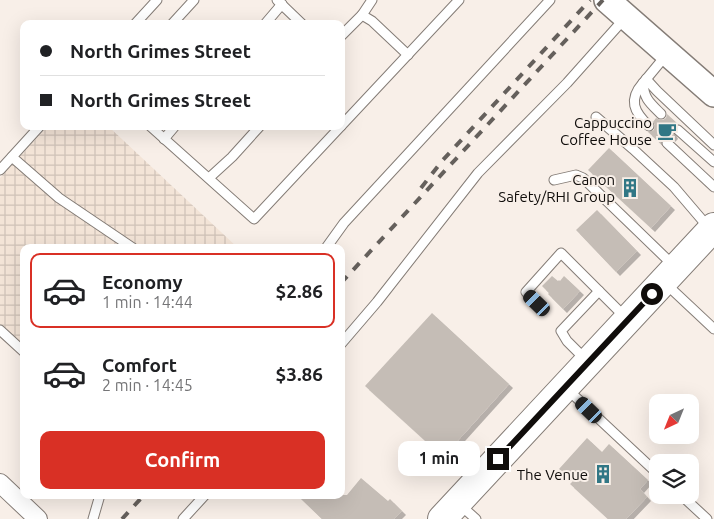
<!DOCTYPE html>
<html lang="en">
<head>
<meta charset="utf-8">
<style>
  :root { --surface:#fff; --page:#f6f6f6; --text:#202124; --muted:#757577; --line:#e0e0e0; --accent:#d93025 }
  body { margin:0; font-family:Ubuntu,sans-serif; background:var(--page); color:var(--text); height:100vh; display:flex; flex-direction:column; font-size:19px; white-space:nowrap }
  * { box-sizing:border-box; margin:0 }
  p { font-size:16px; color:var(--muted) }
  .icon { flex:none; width:28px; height:28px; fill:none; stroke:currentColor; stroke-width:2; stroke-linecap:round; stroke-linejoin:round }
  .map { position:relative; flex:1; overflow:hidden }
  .sheet { position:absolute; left:20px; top:244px; width:325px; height:255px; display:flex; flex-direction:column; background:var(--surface); border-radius:10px; box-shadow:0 5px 20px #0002 }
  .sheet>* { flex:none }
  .hud { position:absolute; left:20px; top:20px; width:325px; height:110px; border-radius:10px; box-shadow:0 5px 20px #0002; display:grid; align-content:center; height:110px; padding:0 20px; background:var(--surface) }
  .needle { width:32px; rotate:223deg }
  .tools { position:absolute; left:649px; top:394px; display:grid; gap:10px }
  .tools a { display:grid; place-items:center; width:50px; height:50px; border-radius:10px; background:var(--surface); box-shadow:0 5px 20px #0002; font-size:25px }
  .end { position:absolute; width:22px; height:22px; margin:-11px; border:6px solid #100d0b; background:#fff; box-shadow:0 0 0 2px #fff }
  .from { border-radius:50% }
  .bubble { position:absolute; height:35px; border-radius:10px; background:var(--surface); box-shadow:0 5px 20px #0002; font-size:16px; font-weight:700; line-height:35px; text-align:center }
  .car { position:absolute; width:15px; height:30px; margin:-15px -8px; border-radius:6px; box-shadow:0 0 4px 1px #0007; background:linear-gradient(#222 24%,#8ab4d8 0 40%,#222 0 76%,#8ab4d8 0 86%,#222 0) }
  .hud b { display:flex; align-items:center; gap:18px; height:48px; font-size:19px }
  .hud b+b { border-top:1px solid var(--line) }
  .hud i { width:12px; height:12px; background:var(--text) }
  ul { padding:9px 0 0; list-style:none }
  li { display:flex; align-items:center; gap:15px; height:75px; margin:0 10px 8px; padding:0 10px; border:2px solid transparent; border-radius:10px }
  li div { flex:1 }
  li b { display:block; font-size:19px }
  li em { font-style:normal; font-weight:700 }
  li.active { border-color:var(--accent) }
  li>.icon { width:45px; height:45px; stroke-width:1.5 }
  .cta { display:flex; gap:10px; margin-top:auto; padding:10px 20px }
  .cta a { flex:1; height:58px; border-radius:10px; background:var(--accent); color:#fff; font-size:20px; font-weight:700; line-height:58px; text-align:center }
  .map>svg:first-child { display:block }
</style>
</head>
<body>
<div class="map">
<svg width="714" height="519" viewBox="0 0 714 519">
  <defs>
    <pattern id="industrial-grid" width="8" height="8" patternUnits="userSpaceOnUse" patternTransform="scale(1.25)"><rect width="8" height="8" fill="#f3e4d7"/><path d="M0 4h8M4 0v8" fill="none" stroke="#cfc2b7"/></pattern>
    <filter id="shadow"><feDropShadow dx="4" dy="4" stdDeviation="0" flood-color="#0004"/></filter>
  </defs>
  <rect width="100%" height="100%" fill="#f8efe8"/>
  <!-- industrial -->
  <polygon fill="url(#industrial-grid)" points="48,126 108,126 237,247 24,248 24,348 0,327 0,178"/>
  <!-- building -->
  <g fill="#c5bdb6" filter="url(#shadow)">
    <polygon points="667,114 678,124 674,126 672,128 672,131 674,135 671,138 666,137 663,138 661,144 648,132 654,130 655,125 653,122 656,118 660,120 663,120 666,118"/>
    <polygon points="609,148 671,206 651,228 588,170"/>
    <polygon points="597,210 637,251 616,272 576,230"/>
    <polygon points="552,276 558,281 559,280 560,281 564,276 580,291 563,309 548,294 549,293 542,286"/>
    <polygon points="432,313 509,384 443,457 365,386"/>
    <polygon points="587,438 602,452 609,444 648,480 640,489 647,497 626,519 608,519 570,484 573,481 559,469"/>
    <polygon points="361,478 388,501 390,499 402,511 394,519 322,519 297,495 347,495"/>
  </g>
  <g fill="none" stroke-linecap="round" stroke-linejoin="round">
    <!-- service casing -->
    <g stroke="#847c76" stroke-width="11">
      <g id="service">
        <polyline points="277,0 302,24"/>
        <polyline points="362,15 372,0"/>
        <polyline points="135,24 157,0"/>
        <polyline points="172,24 194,0"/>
        <polyline points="265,24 282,4"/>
        <polyline points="341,36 362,15 372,21 408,55"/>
        <polyline points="646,79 657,91 714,145"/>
        <path d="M643,83C628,100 634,112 649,126"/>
        <path d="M661,114C650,103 644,99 643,83L667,54"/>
        <polyline points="596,117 633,149 674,187 709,228"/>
        <polyline points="150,126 254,219 341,126"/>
        <polyline points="341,126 459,0"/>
        <polyline points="678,130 714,162"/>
        <polyline points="164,139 175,126"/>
        <polyline points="667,143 714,187"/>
        <polyline points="12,157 59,198 133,248"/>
        <polyline points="0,170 40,126"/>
        <polyline points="209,178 232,157 260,126"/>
        <polyline points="554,180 576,175 583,178 674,266"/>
        <polyline points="326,248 344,223 550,0"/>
        <polyline points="665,283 714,329"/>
        <polyline points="537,303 526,292 561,253 626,318"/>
        <polyline points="0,330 24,352"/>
        <polyline points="341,344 377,302 478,173 567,83 625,18"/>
        <polyline points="587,361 567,341 561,331 599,291"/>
        <polyline points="567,389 658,474"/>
        <polyline points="681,495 707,519"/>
        <polyline points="459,504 476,519"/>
        <polyline points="93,519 100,495"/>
        <polyline points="183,519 205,495"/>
      </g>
    </g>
    <!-- minor casing -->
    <g stroke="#847c76" stroke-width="20">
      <polyline id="minor" points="0,483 38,519"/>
    </g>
    <!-- secondary casing -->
    <g stroke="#847c76" stroke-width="28">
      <polyline id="secondary" points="607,0 714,94"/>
    </g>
    <!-- primary casing -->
    <g stroke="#847c76" stroke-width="30">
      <polyline id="primary" points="442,519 714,227"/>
    </g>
    <!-- service -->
    <use href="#service" stroke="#fff" stroke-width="9"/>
    <!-- minor -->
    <use href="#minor" stroke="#fff" stroke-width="18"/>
    <!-- secondary -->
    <use href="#secondary" stroke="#fff" stroke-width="25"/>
    <!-- primary -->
    <use href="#primary" stroke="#fff" stroke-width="28"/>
    <!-- rail -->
    <g stroke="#65605c" stroke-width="4" stroke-dasharray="9 9" stroke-linecap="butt">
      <polyline points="421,188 442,161 590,0"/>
      <polyline points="341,283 603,0"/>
      <polyline points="122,519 144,495"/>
    </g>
  </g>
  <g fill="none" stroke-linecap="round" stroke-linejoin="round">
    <!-- route -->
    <polyline stroke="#100d0b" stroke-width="6" points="498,459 652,294"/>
  </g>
  <!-- icons -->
  <defs>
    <g id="cafe-bare" transform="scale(1.5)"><path d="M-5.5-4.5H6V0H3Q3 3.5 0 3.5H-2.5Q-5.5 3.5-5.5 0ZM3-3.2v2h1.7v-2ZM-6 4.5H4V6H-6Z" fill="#317785" stroke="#f8efe8" stroke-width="2.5" paint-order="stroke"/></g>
    <g id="building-bare" transform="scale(1.5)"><path d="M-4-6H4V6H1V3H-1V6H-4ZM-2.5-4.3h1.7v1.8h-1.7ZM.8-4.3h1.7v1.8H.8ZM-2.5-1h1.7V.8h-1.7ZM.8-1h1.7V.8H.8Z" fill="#317785" stroke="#f8efe8" stroke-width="2.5" paint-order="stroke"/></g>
  </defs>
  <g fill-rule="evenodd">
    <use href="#cafe-bare" x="667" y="131"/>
    <use href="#building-bare" x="630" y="188"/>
    <use href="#building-bare" x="603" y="474"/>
  </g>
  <g text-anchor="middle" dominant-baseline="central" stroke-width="4" stroke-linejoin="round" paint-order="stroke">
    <!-- poi labels -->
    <g font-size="15" fill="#100d0b" stroke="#f8efe8" text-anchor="end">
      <text x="652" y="122">Cappuccino<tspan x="652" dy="17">Coffee House</tspan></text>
      <text x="615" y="179">Canon<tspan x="615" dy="17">Safety/RHI Group</tspan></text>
      <text x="588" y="474">The Venue</text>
    </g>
  </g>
</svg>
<div class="tools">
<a><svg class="needle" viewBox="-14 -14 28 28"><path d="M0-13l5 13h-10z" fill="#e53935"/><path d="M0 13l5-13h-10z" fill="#757577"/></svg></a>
<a><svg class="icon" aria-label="layers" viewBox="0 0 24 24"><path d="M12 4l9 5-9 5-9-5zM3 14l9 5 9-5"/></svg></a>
</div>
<i class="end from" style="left:652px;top:294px"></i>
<i class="end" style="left:498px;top:459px"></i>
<div class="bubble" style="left:398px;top:441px;width:82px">1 min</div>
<i class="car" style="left:537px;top:303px;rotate:314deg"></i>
<i class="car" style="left:589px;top:410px;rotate:314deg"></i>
<div class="hud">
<b><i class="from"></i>North Grimes Street</b>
<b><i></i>North Grimes Street</b>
</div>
<section class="sheet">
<ul>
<li class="active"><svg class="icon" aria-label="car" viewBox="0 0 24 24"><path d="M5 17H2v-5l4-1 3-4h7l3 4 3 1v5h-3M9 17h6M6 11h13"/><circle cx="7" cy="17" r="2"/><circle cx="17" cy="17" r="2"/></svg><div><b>Economy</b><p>1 min · 14:44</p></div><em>$2.86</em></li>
<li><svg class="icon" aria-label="car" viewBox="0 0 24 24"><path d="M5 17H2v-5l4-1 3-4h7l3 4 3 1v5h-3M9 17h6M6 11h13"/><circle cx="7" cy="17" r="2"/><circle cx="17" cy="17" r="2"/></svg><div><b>Comfort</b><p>2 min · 14:45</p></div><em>$3.86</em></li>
</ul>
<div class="cta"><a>Confirm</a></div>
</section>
</div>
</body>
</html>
